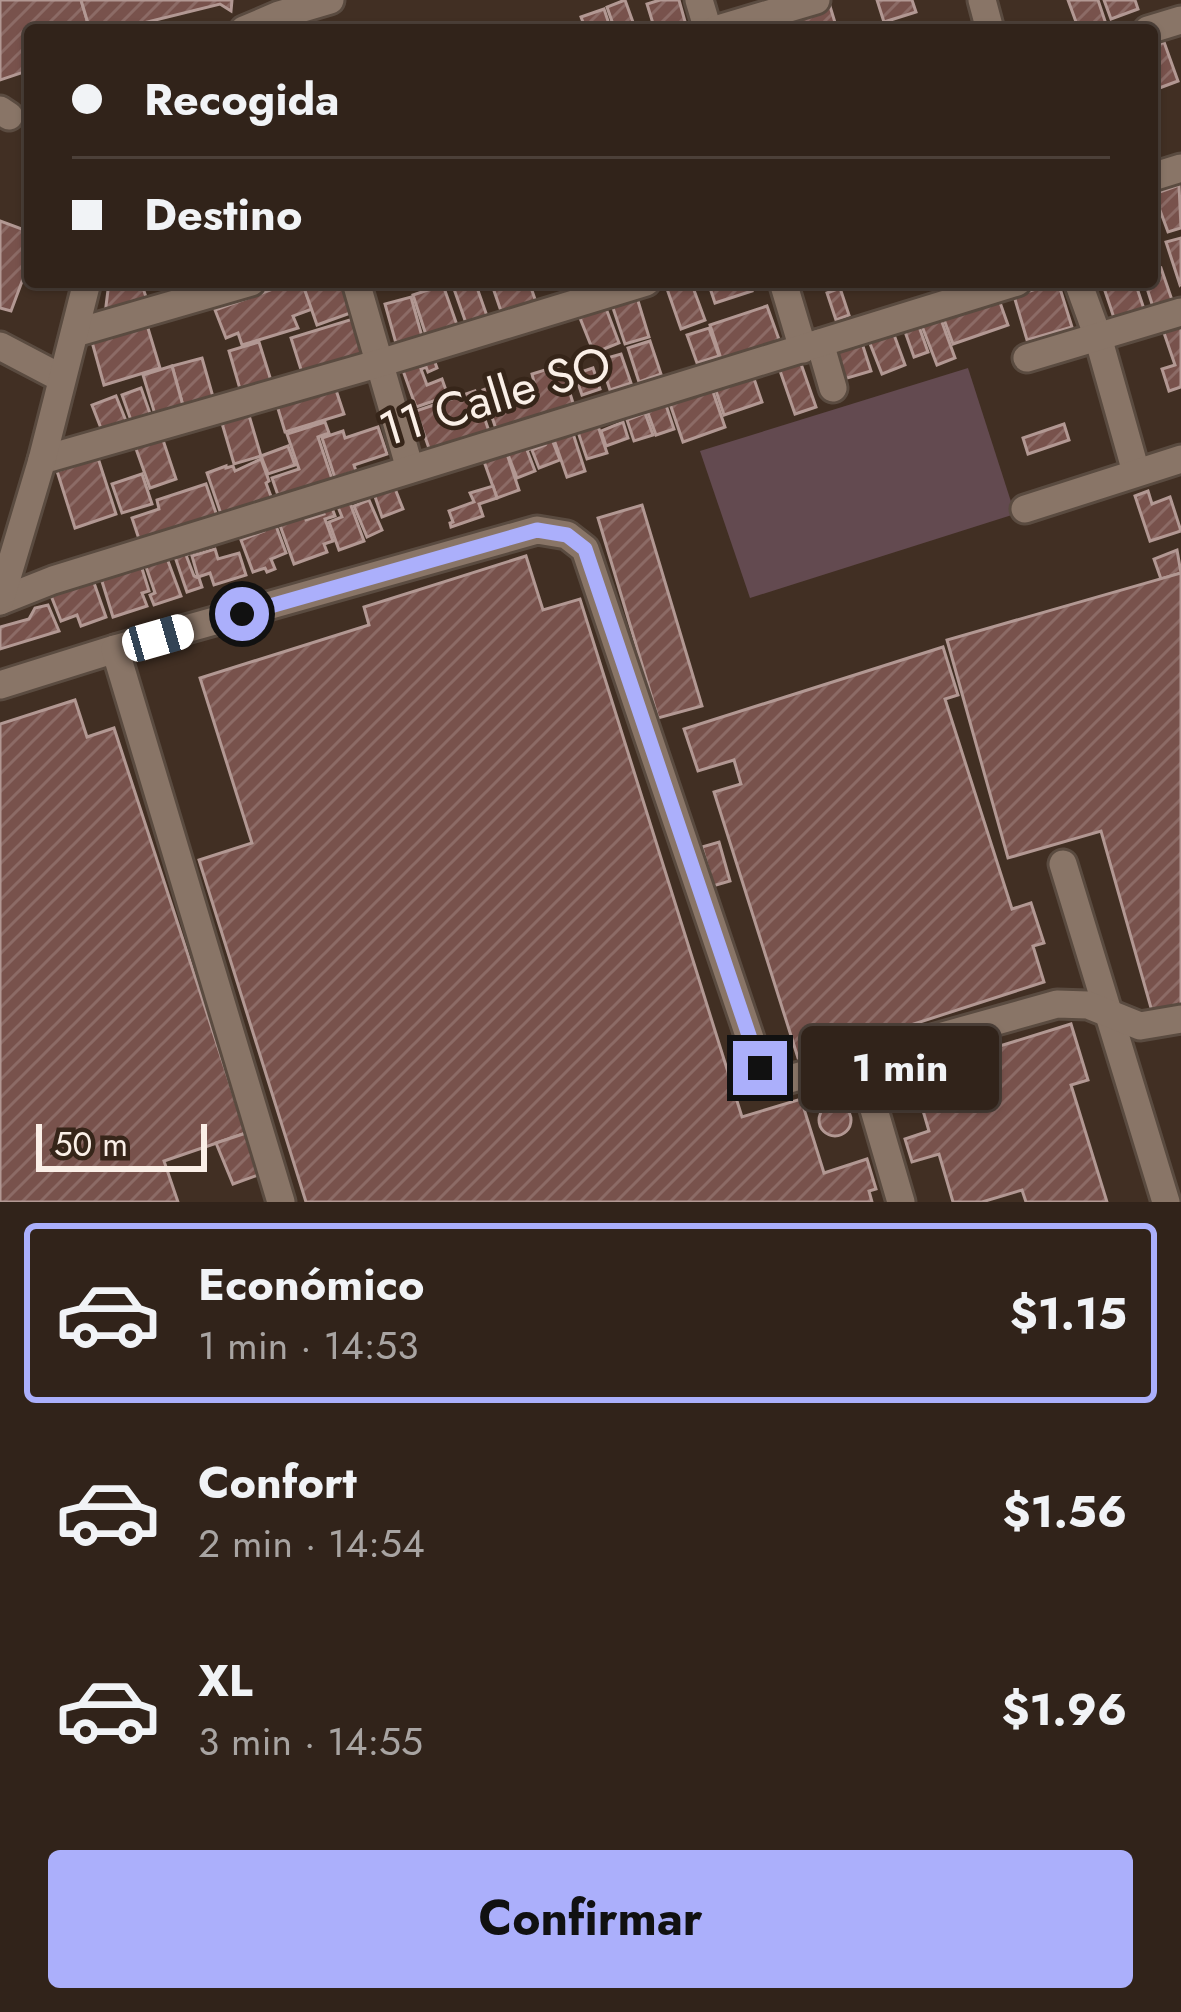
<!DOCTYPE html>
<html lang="es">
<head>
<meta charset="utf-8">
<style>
  :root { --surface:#31231a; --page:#392b23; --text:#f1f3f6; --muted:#a8a4a2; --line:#4c4039; --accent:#abaffb }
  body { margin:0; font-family:Jost,sans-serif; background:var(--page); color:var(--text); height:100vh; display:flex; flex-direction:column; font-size:45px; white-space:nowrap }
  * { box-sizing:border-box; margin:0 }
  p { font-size:39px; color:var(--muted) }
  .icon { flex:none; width:66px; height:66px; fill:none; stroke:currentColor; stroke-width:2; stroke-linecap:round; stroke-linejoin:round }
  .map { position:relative; height:1202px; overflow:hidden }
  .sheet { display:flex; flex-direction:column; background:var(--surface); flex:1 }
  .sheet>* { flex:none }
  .guide { position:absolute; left:24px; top:24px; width:1134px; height:264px; border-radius:12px; box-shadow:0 3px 9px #0004,0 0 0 3px var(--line); display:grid; align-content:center; height:264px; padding:0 48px; background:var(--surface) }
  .scale { position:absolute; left:36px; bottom:30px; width:171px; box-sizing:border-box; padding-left:12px; border:6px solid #faefe7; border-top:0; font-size:33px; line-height:42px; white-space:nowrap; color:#faefe7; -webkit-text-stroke:9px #362519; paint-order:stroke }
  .end { position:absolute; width:54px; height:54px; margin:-27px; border:15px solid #abaffb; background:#111; box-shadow:0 0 0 6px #111 }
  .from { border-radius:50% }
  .bubble { position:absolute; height:84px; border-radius:12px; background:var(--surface); box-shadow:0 3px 9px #0004,0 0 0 3px var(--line); font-size:39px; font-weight:700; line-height:84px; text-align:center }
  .car { position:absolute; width:36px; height:72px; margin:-36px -18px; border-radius:15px; box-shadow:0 0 9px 3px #0007; background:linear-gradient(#fff 24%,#345 0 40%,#fff 0 76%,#345 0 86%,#fff 0) }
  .guide b { display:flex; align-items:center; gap:42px; height:114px; font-size:45px }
  .guide b+b { border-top:3px solid var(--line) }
  .guide i { width:30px; height:30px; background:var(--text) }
  ul { padding:21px 0 0; list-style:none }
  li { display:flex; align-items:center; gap:36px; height:180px; margin:0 24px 18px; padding:0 24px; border:6px solid transparent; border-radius:12px }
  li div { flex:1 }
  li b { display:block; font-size:45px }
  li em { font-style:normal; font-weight:700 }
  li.on { border-color:var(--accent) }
  li>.icon { width:108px; height:108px; stroke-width:1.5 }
  .button { display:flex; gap:24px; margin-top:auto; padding:24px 48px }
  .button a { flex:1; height:138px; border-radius:12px; background:var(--accent); color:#111; font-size:48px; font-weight:700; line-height:138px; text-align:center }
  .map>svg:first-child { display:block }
</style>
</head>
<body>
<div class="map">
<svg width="1181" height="1202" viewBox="0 0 1181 1202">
  <defs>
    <pattern id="building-hatch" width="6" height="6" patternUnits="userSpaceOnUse" patternTransform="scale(3)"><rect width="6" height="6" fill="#78524c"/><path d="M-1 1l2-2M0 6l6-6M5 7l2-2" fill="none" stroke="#8c6b66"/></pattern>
  </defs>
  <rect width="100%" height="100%" fill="#412f23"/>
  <!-- pitch -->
  <polygon fill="#634a50" points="968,368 1015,514 750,598 700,451"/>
  <!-- building -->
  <g fill="url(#building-hatch)" stroke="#b29893" stroke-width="3">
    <polygon points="0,0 81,0 90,30 30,30 30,70 0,80"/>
    <polygon points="81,0 232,0 231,11 220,4 115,30 90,30"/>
    <polygon points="625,0 634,25 615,30 607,7"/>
    <polygon points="660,0 679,0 686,25 671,30 655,30 647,4"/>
    <polygon points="877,0 912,0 916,12 884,22"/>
    <polygon points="1068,0 1098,0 1106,24 1090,30 1079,30"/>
    <polygon points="1104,0 1135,0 1138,9 1111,19"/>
    <polygon points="829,3 837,29 778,30 775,21"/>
    <polygon points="604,9 611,30 586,30 581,17"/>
    <polygon points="1164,42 1178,81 1154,90 1152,47"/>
    <polygon points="1179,185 1181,228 1168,232 1154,194"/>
    <polygon points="0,221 30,232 30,260 11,311 0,308"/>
    <polygon points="1181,238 1181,284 1180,285 1166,242"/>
    <polygon points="1161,268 1172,300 1153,307 1145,282 1152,282 1152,271"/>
    <polygon points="109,282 141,282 149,306 104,322"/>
    <polygon points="292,282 302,282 312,309 293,316 298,328 242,345 238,333 226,338 215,310"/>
    <polygon points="302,282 342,282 353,312 317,325"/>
    <polygon points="475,282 487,316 466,323 454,289"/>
    <polygon points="491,282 529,282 536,302 502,314"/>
    <polygon points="677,282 691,282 705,320 681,329 666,286"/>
    <polygon points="708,282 749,282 752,291 715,303"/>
    <polygon points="1058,282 1072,327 1027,340 1014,296"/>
    <polygon points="1102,282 1135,282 1144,309 1114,318"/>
    <polygon points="443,285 458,328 427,338 413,295"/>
    <polygon points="840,288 849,315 836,320 827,293"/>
    <polygon points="635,291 649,337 625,344 610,299"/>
    <polygon points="997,294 1008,325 953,344 942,314"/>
    <polygon points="411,297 423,340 397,347 385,304"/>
    <polygon points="604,303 619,343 594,353 578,313"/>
    <polygon points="767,306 781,345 723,365 710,325"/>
    <polygon points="939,314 955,358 937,365 920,321"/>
    <polygon points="356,318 368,356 303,376 291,338"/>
    <polygon points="917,321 928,352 914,357 903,326"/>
    <polygon points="1181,324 1181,387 1169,391 1162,369 1175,365 1163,330"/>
    <polygon points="147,325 160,368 104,385 92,342"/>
    <polygon points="709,328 719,356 697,363 687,335"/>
    <polygon points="893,332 905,365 882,374 869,341"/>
    <polygon points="861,340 871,371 844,379 834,349"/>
    <polygon points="650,341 661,374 639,382 628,348"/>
    <polygon points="259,342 273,387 242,396 229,351"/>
    <polygon points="432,354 437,368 428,372 426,367 421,369 427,385 442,379 448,396 416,407 401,365"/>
    <polygon points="621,354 631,383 610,390 600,360"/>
    <polygon points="202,358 215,404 185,413 172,366"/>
    <polygon points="799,358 816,407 795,414 778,365"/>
    <polygon points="561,365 574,406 497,432 483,390 499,384 501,393 534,382 532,374"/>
    <polygon points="172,366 185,413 157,421 143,375"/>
    <polygon points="593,368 600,389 582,395 575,374"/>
    <polygon points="751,370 762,402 724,415 713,382"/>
    <polygon points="710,383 725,427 683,442 668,398"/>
    <polygon points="334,384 344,414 285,432 276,402"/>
    <polygon points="141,388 152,419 133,426 122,395"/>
    <polygon points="475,391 490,434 431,454 416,411"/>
    <polygon points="116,396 128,426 104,436 92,405"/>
    <polygon points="664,399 674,429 656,435 645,405"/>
    <polygon points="248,412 261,456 234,464 221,420"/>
    <polygon points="645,413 653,435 634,441 627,420"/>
    <polygon points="595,417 607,453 587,459 575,423"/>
    <polygon points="325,422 329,433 318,437 333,482 280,501 272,478 299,469 287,434"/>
    <polygon points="623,422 628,438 606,446 601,431"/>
    <polygon points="570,424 585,471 567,477 551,431"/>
    <polygon points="1064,424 1069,440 1028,454 1023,438"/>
    <polygon points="378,427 387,454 354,465 356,471 335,478 322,438 343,431 345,438"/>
    <polygon points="549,432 560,460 539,468 532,450 545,445 541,435"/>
    <polygon points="162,437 176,479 150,488 135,446"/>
    <polygon points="529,438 533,448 527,450 535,471 517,478 505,447"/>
    <polygon points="504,445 519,490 497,498 481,453"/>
    <polygon points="288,446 295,465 268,474 261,456"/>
    <polygon points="98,458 116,514 75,528 57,471"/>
    <polygon points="261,459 269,481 266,483 272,499 222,517 207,473 226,466 226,468 233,466 235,471"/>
    <polygon points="142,474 152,504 122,513 112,484"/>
    <polygon points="392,481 403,509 382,517 372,488"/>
    <polygon points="206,484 217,516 140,542 132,518 159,509 157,500"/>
    <polygon points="493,486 497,498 479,504 483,516 451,527 450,523 453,522 449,511 474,502 470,493"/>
    <polygon points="1148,491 1152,504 1170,497 1181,531 1150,541 1135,496"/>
    <polygon points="369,500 382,530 367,537 354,506"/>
    <polygon points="350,503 364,541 339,550 329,522 342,517 338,507"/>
    <polygon points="331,505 335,516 325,519 333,541 324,544 327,552 294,564 278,520 302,511 306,520 324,514 322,508"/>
    <polygon points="642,505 702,706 658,718 598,518"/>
    <polygon points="275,523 286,553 271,559 275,569 267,572 265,568 253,572 241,540 264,531 263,527"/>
    <polygon points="211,541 212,546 186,555 194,576 199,578 202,587 187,592 174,554"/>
    <polygon points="215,549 218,559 239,553 246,575 214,585 210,573 198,577 192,556"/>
    <polygon points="1177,550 1181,573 1161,579 1154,559"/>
    <polygon points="165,553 181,596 154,605 150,595 155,593 144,561"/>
    <polygon points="526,556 543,610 580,599 742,1117 801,1099 824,1173 867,1159 876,1189 869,1191 872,1202 306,1202 199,860 252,843 200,678 369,625 364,607"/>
    <polygon points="140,562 149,591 142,593 147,606 113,617 100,575"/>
    <polygon points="1181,573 1181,1015 1155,1022 1101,831 1008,858 947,640"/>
    <polygon points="93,580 106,617 81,626 77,615 61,621 48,588"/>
    <polygon points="48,605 59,631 0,649 0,627 29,619 35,608"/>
    <polygon points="943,647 958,695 945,699 1012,909 1031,903 1044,943 1033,946 1044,982 799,1061 714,792 741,784 734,760 698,771 684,729"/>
    <polygon points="75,700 87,737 114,728 246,1133 164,1161 178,1202 0,1202 0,724"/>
    <polygon points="719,842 730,881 713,886 702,847"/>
    <polygon points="1071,1024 1088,1080 1071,1085 1107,1202 1026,1202 1022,1190 982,1202 953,1202 939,1154 912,1162 905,1139 929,1131 912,1073"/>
    <circle cx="835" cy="1120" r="16"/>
    <polygon points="246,1133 258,1175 233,1184 216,1143"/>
  </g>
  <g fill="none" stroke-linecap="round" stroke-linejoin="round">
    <!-- minor casing -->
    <g stroke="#5a4b40" stroke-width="33">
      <g id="minor">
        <polyline points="699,0 708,30"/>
        <polyline points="982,0 990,30"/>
        <polyline points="244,30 279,15 330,0"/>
        <polyline points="715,30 816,0"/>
        <polyline points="1148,30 1181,20"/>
        <polyline points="0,110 9,116"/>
        <polyline points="1152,177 1181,168"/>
        <polyline points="356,282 410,469"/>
        <polyline points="783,282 803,349"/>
        <polyline points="1078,282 1098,337 1136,472"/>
        <polyline points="75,333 251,282"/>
        <polyline points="820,343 833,388"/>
        <polyline points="0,346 61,378"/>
        <polyline points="1027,358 1181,312"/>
        <polyline points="42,460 380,363 646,282"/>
        <polyline points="1025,509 1181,459"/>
        <polyline points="0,601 53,580 1017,282"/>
        <polyline points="0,601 42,460 87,282"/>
        <polyline points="0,685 115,649"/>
        <polyline points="1063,864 1166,1202"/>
        <polyline points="859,1058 901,1202"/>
        <polyline points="281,1202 115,649 537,530 567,535 585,549 760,1068 770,1078 782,1081 1057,1004 1088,1005 1140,1026 1181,1019"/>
      </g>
    </g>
    <!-- minor -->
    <use href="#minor" stroke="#897567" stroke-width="27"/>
  </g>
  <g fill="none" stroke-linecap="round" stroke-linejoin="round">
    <!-- route -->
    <polyline stroke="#abaffb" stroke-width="15" points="242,614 537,530 567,535 585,549 760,1068"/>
  </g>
  <g text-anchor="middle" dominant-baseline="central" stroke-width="9" stroke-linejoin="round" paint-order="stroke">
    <!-- street labels -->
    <g font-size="48" fill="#faefe7" stroke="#362519">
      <text transform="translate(495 396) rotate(-17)">11 Calle SO</text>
    </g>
  </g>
</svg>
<div class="scale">50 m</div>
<i class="end from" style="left:242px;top:614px"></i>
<i class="end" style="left:760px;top:1068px"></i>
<div class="bubble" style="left:801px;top:1026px;width:198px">1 min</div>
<i class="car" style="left:158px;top:638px;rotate:74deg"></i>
<div class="guide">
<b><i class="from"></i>Recogida</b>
<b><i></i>Destino</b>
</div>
</div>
<section class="sheet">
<ul>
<li class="on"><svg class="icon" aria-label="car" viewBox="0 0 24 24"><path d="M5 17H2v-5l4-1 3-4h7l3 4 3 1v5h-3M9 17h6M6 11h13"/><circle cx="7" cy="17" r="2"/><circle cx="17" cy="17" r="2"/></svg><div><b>Económico</b><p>1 min · 14:53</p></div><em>$1.15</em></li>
<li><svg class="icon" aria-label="car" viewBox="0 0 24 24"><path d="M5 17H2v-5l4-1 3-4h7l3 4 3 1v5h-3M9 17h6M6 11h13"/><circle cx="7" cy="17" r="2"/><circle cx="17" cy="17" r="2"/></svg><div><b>Confort</b><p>2 min · 14:54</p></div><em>$1.56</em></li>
<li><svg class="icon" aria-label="car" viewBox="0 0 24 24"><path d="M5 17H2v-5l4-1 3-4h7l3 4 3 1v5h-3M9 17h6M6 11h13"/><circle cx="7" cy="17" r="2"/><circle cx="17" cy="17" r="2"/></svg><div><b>XL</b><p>3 min · 14:55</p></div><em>$1.96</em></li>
</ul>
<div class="button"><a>Confirmar</a></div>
</section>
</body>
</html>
